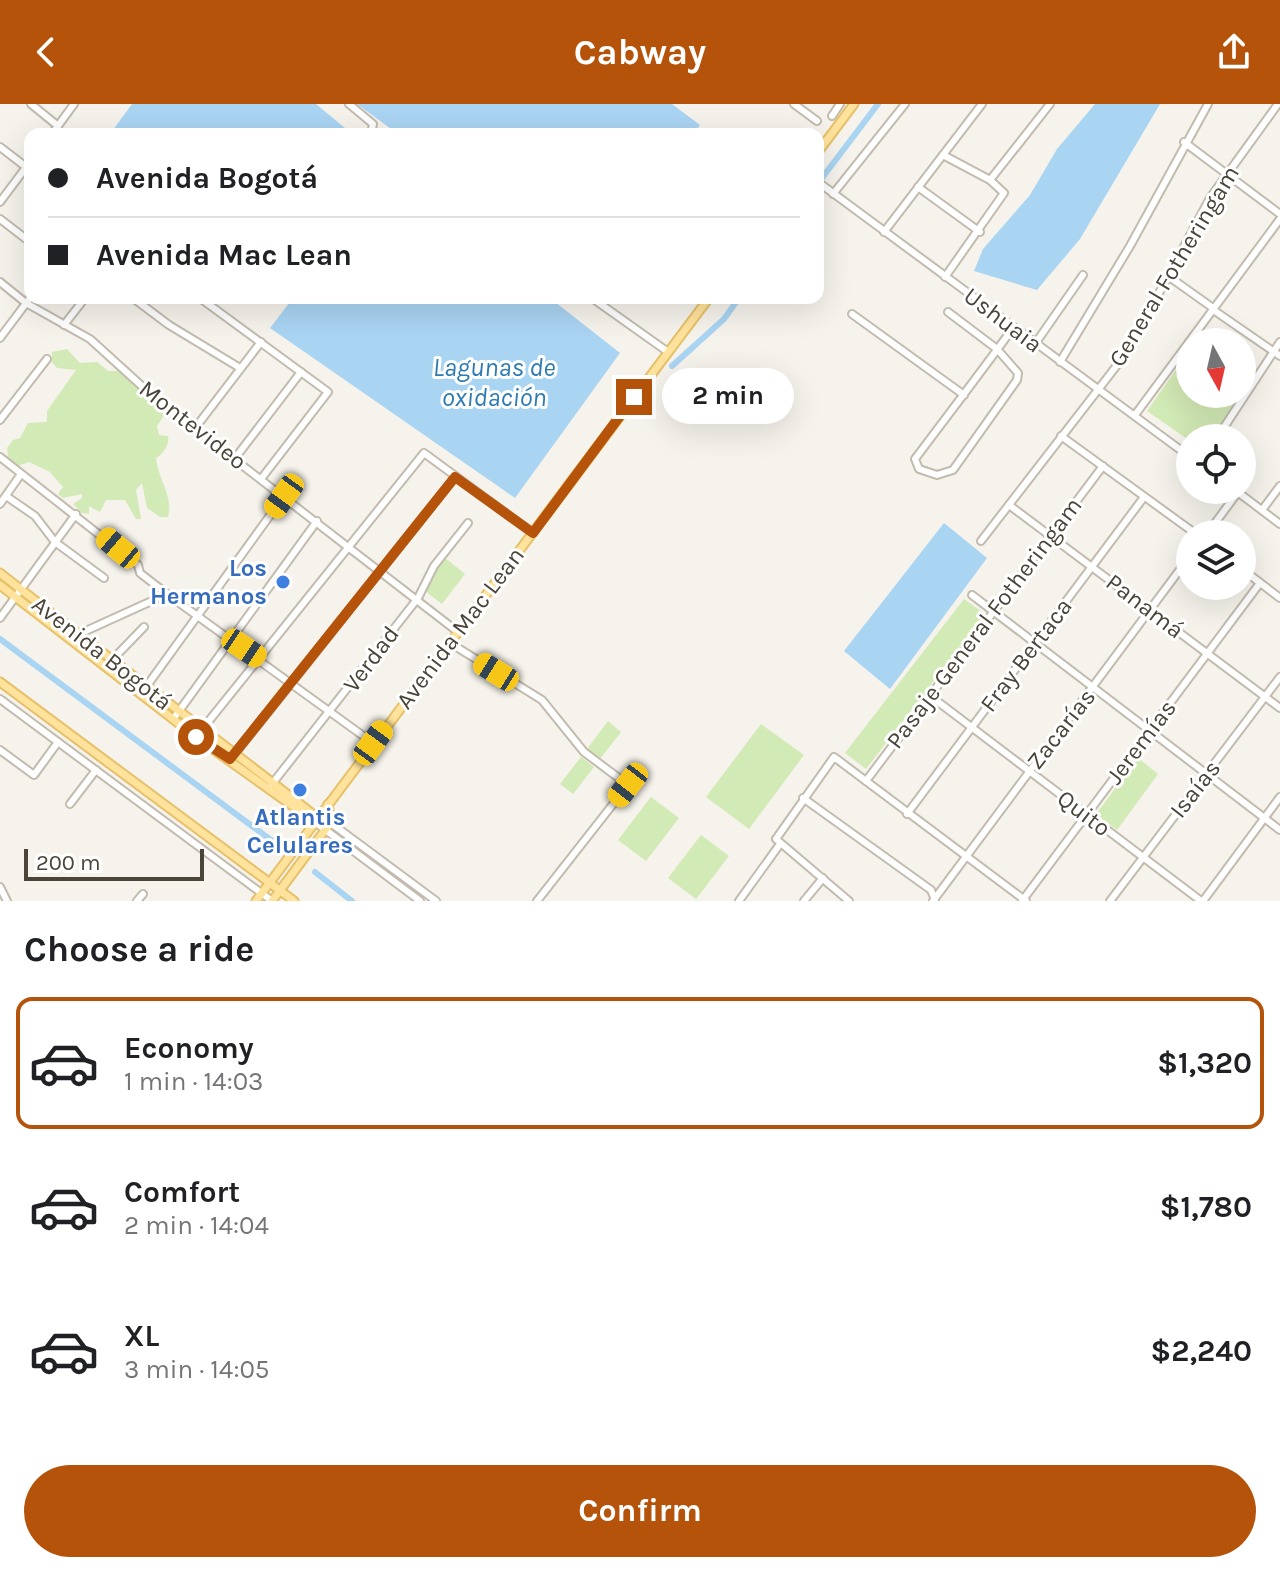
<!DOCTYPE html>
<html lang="en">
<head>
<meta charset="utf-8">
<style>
  :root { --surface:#fff; --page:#f2f2f2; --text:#202124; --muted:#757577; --line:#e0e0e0; --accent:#b45309 }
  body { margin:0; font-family:Karla,sans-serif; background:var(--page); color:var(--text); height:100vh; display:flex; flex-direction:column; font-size:30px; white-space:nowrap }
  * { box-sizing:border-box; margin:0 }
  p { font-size:26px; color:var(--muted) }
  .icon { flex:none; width:44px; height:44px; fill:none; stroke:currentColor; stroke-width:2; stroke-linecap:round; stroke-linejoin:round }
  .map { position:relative; height:797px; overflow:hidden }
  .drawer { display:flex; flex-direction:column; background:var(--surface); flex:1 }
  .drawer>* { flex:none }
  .hud { position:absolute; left:24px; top:24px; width:800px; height:176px; border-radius:16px; box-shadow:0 8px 32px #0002; display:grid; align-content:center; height:176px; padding:0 24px; background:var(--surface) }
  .needle { width:52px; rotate:172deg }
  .controls { position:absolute; left:1176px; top:224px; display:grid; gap:16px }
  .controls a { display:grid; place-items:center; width:80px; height:80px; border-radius:50%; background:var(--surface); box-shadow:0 8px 32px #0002; font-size:40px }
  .scale { position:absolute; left:24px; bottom:20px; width:180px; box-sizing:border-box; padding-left:8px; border:4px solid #4b4439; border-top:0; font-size:22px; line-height:28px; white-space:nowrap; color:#4b4439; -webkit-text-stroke:6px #fff; paint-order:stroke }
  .end { position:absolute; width:36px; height:36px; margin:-18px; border:10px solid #b45309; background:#fff; box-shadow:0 0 0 4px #fff }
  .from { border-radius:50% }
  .bubble { position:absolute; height:56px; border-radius:28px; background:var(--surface); box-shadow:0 8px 32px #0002; font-size:26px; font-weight:700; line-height:56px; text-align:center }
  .car { position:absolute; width:24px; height:48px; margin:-24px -12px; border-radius:10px; box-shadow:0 0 6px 2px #0007; background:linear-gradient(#f5c518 24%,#345 0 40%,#f5c518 0 76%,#345 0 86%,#f5c518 0) }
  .hud b { display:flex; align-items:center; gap:28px; height:76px; font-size:30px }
  .hud b+b { border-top:2px solid var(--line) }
  .hud i { width:20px; height:20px; background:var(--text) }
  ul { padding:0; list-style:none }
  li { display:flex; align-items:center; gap:24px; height:132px; margin:0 16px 12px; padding:0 8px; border:4px solid transparent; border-radius:16px }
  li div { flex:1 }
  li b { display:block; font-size:30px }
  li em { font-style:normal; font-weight:700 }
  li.current { border-color:var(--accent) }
  li>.icon { width:72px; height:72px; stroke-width:1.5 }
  h2 { padding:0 24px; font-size:36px; line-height:96px }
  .button { display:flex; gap:16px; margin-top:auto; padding:16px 24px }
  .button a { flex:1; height:92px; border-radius:48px; background:var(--accent); color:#fff; font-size:32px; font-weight:700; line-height:92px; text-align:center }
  header { display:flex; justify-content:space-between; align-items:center; height:104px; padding:0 24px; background:var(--accent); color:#fff; font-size:36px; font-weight:700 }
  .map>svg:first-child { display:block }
</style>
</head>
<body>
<header><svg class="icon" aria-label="back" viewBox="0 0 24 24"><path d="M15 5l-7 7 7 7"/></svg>Cabway<svg class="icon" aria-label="share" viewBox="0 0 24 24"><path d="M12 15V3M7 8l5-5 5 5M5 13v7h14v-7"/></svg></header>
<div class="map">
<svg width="1280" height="797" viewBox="0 0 1280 797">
  <rect width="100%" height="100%" fill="#f6f3ec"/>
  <!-- green -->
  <g fill="#d2eab5">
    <path d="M67,245L80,259L97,258L108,267H121L167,307L157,322L159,331L168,332C170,340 163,350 156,354C158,375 174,394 168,413H160L147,404L142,379L136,386L141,415H136L125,396H106L100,408L89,402V410L82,409L73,400L82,394V390L63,394L58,390L63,383L50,368L29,358L18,362L8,353L7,344L13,336L20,334L28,319L47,318V307L76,266L57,264L52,258V248Z"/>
    <polygon points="1190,246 1190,290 1242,290 1242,269 1253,277 1213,334 1190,334 1190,337 1147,307"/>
    <polygon points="444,453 465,470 442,500 424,486"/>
    <polygon points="964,495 985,510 866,665 845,649"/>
    <polygon points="608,617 621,628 600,655 587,645"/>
    <polygon points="761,620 804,651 749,725 706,693"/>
    <polygon points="581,653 594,663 573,690 560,680"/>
    <polygon points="1138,654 1158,670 1117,726 1096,710"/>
    <polygon points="651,693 679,714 646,757 618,736"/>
    <polygon points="701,731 729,752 696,795 668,774"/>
  </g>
  <!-- water -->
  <g fill="#a9d4f2">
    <polygon points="132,0 316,0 351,29 110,30"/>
    <polygon points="357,0 672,0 700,21 694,30 398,30"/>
    <polygon points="1095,0 1160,0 1080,135 1037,186 974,167 983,145 1030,91 1057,45"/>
    <polygon points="293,194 550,194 620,249 515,394 270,224"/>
    <polygon points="944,419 987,454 890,585 844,547"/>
  </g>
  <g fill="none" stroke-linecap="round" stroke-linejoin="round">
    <!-- canal -->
    <g stroke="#a9d4f2" stroke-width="6">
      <polyline points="822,74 878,0"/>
      <polyline points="672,262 724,215 739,194"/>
      <polyline points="0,535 283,745"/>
      <polyline points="315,768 352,797"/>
    </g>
    <!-- minor casing -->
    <g stroke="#c2bbae" stroke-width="10">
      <g id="minor">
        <polyline points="31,0 58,22"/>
        <polyline points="349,0 373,20 371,30"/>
        <polyline points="794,0 817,17"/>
        <polyline points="832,12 840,0"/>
        <polyline points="52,30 74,0"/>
        <polyline points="1184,38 1280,110"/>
        <polyline points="0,43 30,66"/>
        <polyline points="943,51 990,76 1004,89 945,173"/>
        <polyline points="990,76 1050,0"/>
        <polyline points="818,78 1190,353"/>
        <polyline points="918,83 980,128"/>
        <polyline points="833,90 905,0"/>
        <polyline points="0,98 30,58"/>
        <polyline points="0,115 30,138"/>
        <polyline points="884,128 982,0"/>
        <polyline points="1168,172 1213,204"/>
        <polyline points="0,178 26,199 90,235 155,294 458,528"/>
        <polyline points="133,194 169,221 240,264"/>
        <polyline points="200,194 328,288 261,375"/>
        <polyline points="592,194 668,248"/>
        <polyline points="1212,205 1280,252"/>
        <path d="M948,208L997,245L1018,269L1017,276L953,366L937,371L919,365L915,355C948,311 981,268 1013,224"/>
        <polyline points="852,210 964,291"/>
        <polyline points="64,221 85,194"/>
        <polyline points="0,234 30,194"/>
        <polyline points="1035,240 1083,171"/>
        <polyline points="1060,258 1130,142 1208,0"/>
        <polyline points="1135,311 1280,115"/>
        <polyline points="0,316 47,255"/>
        <polyline points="196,323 261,238"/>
        <polyline points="1061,332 1196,430"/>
        <polyline points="1217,334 1280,238"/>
        <polyline points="0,353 138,461 140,469 167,490 373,639"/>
        <polyline points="236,353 301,268"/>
        <polyline points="1235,386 1280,420"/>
        <polyline points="6,392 35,412 55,438 104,474"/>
        <polyline points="0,400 21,370"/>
        <polyline points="1009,401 1280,604"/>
        <polyline points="1262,406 1280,382"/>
        <polyline points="1207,430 1238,388"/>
        <polyline points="981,437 1128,247 1210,94 1278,0"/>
        <polyline points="1242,465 1280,494"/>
        <polyline points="972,491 1280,726"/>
        <polyline points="0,514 76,410"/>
        <polyline points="75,536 79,530 167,490"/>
        <polyline points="450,539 542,596 584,648 628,681 537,797"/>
        <polyline points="112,556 144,523"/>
        <polyline points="141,590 284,392"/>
        <polyline points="929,591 1201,797"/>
        <polyline points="0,595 272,797"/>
        <polyline points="174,614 317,417"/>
        <polyline points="196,633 424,349 533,429"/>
        <polyline points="0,646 34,671 58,638"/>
        <polyline points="233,652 455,373"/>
        <polyline points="866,677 1103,362"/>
        <polyline points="272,680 418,494 434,462 468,419"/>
        <polyline points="803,694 931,786 935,796"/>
        <polyline points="70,700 96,666"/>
        <polyline points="907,710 1144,393"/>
        <polyline points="320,711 436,797"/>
        <polyline points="315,718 420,797"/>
        <polyline points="0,783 7,797"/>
        <polyline points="137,797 143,790"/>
        <polyline points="739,797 780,740"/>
        <polyline points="804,797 823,774"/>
        <polyline points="849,797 776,735 834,653 1026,797"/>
        <polyline points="933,797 1190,452"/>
        <polyline points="1022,797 1260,479"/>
        <polyline points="1110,797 1280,573"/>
        <polyline points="1203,797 1280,693"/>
      </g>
    </g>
    <!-- major casing -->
    <g stroke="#e6c16a" stroke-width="11">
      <g id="major">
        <polyline points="818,48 854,0"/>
        <path d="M0,469C104,551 210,629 314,711H320"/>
        <polyline points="0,481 196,633 315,718"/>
        <polyline points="0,578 294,797"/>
        <polyline points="256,797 709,194"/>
        <polyline points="272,797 331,718 328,700"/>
      </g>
    </g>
    <!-- minor -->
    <use href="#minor" stroke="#fff" stroke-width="6"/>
    <!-- major -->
    <use href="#major" stroke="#ffe39c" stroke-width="7"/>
  </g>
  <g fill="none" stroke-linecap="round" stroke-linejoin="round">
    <!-- route -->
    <polyline stroke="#b45309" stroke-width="10" points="196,633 230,655 455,373 533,429 634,293"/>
  </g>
  <!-- markers -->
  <g fill="#3f7fe0" stroke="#fff" stroke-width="3">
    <circle cx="283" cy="478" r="8"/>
    <circle cx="300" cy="686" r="8"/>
  </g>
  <g text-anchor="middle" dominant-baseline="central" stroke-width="6" stroke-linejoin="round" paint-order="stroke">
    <!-- street labels -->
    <g font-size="24" fill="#4b4439" stroke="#fff">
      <text transform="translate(1174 162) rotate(-59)">General Fotheringam</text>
      <text transform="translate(1003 216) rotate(37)">Ushuaia</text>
      <text transform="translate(193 321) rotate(38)">Montevideo</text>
      <text transform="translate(1145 502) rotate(37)">Panamá</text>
      <text transform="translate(984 519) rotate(-53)">Pasaje General Fotheringam</text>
      <text transform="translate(460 524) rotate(-53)">Avenida Mac Lean</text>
      <text transform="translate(102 549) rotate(38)">Avenida Bogotá</text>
      <text transform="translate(1026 551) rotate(-53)">Fray Bertaca</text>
      <text transform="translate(371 555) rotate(-53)">Verdad</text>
      <text transform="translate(1061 625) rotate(-52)">Zacarías</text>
      <text transform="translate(1141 638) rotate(-53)">Jeremías</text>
      <text transform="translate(1195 685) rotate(-52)">Isaías</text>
      <text transform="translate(1084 709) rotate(37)">Quito</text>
    </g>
    <!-- shop labels -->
    <g font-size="24" font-weight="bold" fill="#366cbe" stroke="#fff" text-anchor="end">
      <text x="267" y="464">Los<tspan x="267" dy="28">Hermanos</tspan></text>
      <text x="300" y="713" text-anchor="middle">Atlantis<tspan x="300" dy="28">Celulares</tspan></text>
    </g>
    <!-- water labels -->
    <g font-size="26" font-style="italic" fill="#2e7ab2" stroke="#fff">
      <text x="494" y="263">Lagunas de<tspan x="494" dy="30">oxidación</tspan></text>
    </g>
  </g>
</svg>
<div class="controls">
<a><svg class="needle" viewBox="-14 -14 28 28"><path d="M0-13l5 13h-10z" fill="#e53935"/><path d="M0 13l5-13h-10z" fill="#757577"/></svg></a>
<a><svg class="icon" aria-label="locate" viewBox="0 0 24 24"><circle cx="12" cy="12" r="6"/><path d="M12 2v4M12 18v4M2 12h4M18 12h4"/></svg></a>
<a><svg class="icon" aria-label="layers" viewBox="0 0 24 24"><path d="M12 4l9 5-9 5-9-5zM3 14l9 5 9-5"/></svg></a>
</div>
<div class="scale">200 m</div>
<i class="end from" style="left:196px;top:633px"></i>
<i class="end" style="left:634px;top:293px"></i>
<div class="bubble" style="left:662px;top:264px;width:132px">2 min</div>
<i class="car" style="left:284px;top:392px;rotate:216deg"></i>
<i class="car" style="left:118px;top:444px;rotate:310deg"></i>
<i class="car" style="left:244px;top:544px;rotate:124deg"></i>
<i class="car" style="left:496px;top:568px;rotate:302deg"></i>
<i class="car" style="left:373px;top:639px;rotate:36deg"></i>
<i class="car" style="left:628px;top:681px;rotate:218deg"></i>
<div class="hud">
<b><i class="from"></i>Avenida Bogotá</b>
<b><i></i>Avenida Mac Lean</b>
</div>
</div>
<section class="drawer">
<h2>Choose a ride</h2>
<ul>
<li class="current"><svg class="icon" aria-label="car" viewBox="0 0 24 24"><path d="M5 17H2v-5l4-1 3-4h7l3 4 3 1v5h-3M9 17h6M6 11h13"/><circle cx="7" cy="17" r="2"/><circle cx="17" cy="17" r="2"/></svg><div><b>Economy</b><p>1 min · 14:03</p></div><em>$1,320</em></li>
<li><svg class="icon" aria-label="car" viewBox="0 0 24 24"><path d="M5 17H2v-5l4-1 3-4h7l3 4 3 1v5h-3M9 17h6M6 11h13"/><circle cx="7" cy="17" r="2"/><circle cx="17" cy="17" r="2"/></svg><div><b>Comfort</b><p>2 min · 14:04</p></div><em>$1,780</em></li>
<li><svg class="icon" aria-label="car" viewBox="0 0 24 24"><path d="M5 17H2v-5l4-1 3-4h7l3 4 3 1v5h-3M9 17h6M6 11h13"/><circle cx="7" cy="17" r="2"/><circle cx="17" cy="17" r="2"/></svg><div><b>XL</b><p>3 min · 14:05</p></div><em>$2,240</em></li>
</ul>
<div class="button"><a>Confirm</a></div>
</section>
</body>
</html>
